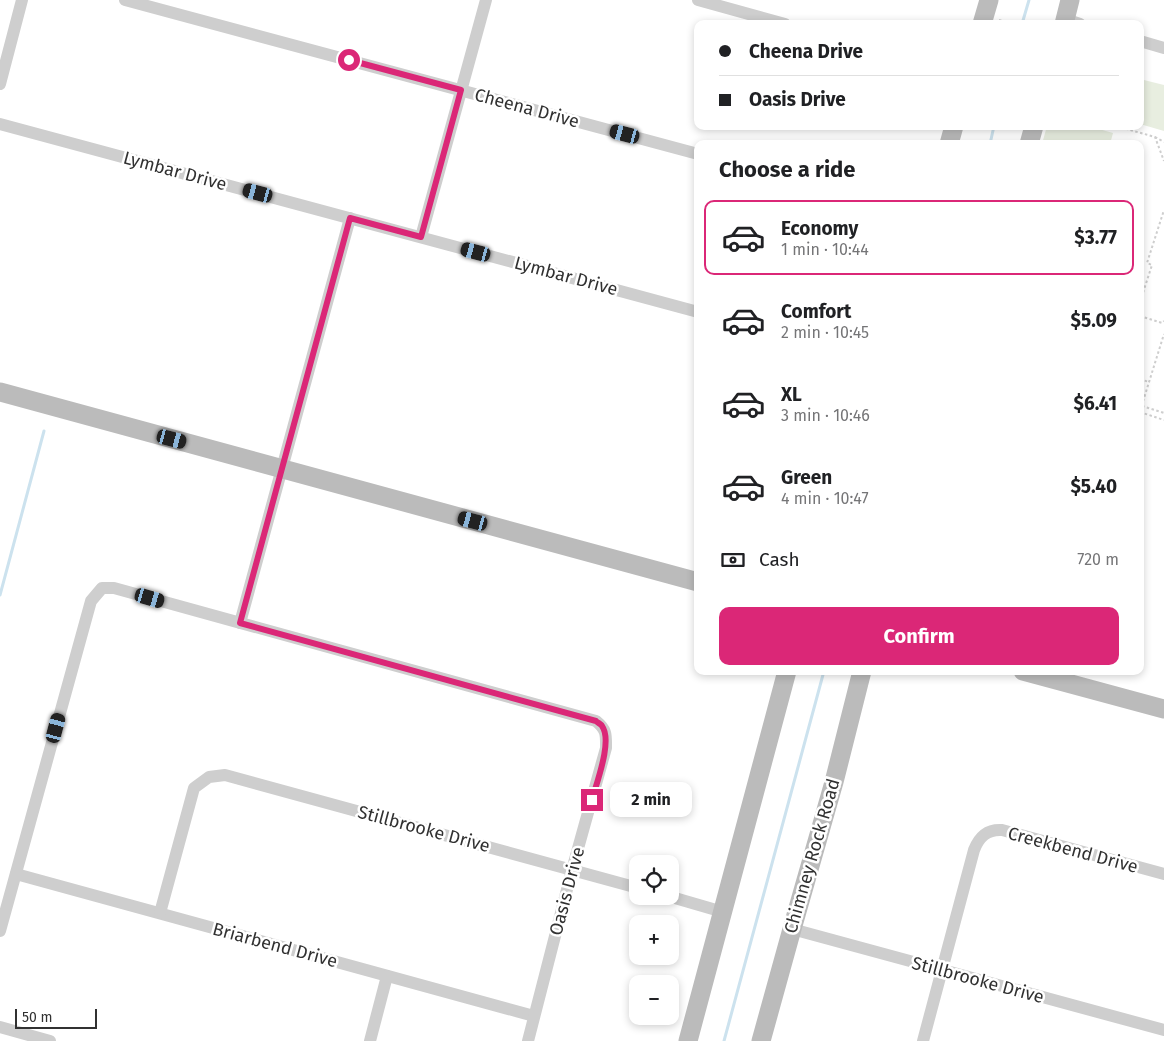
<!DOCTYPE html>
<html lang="en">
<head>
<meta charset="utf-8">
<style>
  :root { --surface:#fff; --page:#f2f2f2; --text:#202124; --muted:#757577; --line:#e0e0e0; --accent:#db2777 }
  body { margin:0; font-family:"Fira Sans",sans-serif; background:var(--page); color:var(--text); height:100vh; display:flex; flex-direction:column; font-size:19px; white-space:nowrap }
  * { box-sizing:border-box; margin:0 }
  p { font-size:16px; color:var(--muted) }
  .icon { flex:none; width:28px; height:28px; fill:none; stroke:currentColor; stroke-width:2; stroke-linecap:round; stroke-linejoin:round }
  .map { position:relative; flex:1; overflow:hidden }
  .side { position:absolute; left:694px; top:140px; width:450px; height:535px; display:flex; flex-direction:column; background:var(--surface); border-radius:10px; box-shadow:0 2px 8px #0003 }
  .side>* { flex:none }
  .banner { position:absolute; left:694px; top:20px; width:450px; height:110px; border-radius:10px; box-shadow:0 2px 8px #0003; display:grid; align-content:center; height:110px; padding:0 25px; background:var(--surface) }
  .buttons { position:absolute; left:629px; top:855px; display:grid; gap:10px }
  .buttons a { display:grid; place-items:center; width:50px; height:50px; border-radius:10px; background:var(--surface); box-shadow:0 2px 8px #0003; font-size:25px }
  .scale { position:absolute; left:15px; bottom:12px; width:82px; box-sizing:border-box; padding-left:5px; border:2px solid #313131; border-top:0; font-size:14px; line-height:18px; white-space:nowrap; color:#313131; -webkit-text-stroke:4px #fff; paint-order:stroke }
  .end { position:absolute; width:22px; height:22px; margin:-11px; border:6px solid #db2777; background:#fff; box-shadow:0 0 0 2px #fff }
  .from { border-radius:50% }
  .bubble { position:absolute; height:35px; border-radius:10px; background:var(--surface); box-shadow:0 2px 8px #0003; font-size:16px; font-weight:700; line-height:35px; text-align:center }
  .car { position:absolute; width:15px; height:30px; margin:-15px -8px; border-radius:6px; box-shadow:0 0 4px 1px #0007; background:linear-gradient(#222 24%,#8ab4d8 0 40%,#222 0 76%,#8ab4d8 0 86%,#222 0) }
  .banner b { display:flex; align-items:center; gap:18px; height:48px; font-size:19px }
  .banner b+b { border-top:1px solid var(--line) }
  .banner i { width:12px; height:12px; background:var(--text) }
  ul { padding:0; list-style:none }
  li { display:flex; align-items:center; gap:15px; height:75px; margin:0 10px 8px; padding:0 15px; border:2px solid transparent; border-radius:10px }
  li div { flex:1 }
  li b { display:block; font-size:19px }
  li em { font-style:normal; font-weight:700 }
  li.selected { border-color:var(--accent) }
  li>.icon { width:45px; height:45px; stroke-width:1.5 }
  h2 { padding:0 25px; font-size:22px; line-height:60px }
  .pay { display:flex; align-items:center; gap:12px; height:55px; padding:0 25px; font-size:19px }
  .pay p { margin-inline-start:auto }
  .button { display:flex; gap:10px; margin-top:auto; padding:10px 25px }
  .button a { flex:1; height:58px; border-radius:10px; background:var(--accent); color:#fff; font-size:20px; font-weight:700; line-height:58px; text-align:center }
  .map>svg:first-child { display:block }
</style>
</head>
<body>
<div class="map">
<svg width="1164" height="1041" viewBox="0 0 1164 1041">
  <rect width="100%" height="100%" fill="#fff"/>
  <!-- green -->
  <g fill="#e8eee0">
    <polygon points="1140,79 1164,85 1164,131 1140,124"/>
    <polygon points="1047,126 1088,126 1113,133 1110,144 1042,144"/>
  </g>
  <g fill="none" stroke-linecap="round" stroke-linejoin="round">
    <!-- stream -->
    <g stroke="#cce2ee" stroke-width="3">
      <polyline points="1022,24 1029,0"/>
      <polyline points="990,144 994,126"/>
      <polyline points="0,595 44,431"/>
      <polyline points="724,1041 824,671"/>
    </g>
    <!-- path -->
    <g stroke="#cecece" stroke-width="2" stroke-dasharray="2.5 2.5" stroke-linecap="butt">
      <polyline points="999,20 1013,24"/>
      <polyline points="1116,126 1155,137 1164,161"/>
      <polyline points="1155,137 1164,142"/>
      <polyline points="1140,302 1152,265 1147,263 1164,210"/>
      <polyline points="1140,316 1162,323 1164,321"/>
      <polyline points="1140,379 1149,382"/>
      <polyline points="1142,406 1164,413"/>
      <polyline points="1140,411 1164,334"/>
      <polyline points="1140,412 1164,420"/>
    </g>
    <!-- minor -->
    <g stroke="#cecece" stroke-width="12">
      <polyline points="125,0 698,154"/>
      <polyline points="698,0 785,24"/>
      <polyline points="1065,19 1080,24"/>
      <polyline points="1140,41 1164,48"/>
      <polyline points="0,84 22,0"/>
      <polyline points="0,124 698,312"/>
      <polyline points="421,237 486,0"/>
      <polyline points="240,623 350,218"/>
      <polyline points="16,874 534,1016"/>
      <polyline points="668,896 723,912"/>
      <polyline points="160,913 194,788 209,777 225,775 638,888"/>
      <polyline points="792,929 1164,1030"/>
      <path d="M0,931L91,601L102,588H114L596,721C607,730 606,735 606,748L572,870L528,1041"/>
      <polyline points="0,1027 50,1041"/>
      <polyline points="370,1041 387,976"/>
      <path d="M923,1041L974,850C979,837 987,829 1002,830L1164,874"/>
    </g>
    <!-- secondary -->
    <g stroke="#bbb" stroke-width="19">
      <polyline points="982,24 989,0"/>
      <polyline points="1064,24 1070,0"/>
      <polyline points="949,144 954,126"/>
      <polyline points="1029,144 1034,126"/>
      <polyline points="0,392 698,582"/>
      <polyline points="1023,671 1164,709"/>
      <polyline points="688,1041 787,671"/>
      <polyline points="761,1041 792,929 834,782 862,671"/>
    </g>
  </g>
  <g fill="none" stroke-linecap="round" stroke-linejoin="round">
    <!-- route -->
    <path stroke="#db2777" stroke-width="6" d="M349,60L461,90L421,237L350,218L240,623L596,721C598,723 601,724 602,726C613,741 596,784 592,800"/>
  </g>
  <g text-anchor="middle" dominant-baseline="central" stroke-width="5" stroke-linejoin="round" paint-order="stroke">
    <!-- street labels -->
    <g font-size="18" fill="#313131" stroke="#fff">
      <text transform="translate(527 108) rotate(15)">Cheena Drive</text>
      <text transform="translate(175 171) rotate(15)">Lymbar Drive</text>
      <text transform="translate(566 276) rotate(15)">Lymbar Drive</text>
      <text transform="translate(424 829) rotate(15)">Stillbrooke Drive</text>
      <text transform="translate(1073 850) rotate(15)">Creekbend Drive</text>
      <text transform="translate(812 856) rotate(-74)">Chimney Rock Road</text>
      <text transform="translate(567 891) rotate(-75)">Oasis Drive</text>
      <text transform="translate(275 945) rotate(15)">Briarbend Drive</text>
      <text transform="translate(978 980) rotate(15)">Stillbrooke Drive</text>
    </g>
  </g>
</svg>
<div class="buttons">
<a><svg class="icon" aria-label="locate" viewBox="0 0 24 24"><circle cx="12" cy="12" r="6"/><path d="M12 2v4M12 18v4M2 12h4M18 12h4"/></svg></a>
<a>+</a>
<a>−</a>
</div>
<div class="scale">50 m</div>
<i class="end from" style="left:349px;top:60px"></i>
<i class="end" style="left:592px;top:800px"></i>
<div class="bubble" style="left:610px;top:782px;width:82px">2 min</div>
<i class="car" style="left:625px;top:134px;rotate:285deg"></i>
<i class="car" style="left:258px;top:193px;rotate:285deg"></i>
<i class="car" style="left:476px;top:252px;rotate:285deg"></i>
<i class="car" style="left:172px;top:439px;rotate:105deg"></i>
<i class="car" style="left:473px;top:521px;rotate:285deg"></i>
<i class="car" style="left:150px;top:598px;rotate:106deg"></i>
<i class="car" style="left:56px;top:728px;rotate:15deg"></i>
<div class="banner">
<b><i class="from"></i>Cheena Drive</b>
<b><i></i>Oasis Drive</b>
</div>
<section class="side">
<h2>Choose a ride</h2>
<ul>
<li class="selected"><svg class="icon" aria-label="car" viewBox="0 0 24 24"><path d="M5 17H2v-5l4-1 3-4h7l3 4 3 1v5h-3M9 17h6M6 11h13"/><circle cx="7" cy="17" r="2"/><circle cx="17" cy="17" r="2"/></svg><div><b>Economy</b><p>1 min · 10:44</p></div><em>$3.77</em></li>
<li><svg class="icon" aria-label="car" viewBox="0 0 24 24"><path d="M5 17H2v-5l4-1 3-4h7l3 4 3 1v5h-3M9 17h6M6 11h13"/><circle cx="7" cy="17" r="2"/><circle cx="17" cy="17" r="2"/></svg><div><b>Comfort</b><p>2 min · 10:45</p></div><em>$5.09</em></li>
<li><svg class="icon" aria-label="car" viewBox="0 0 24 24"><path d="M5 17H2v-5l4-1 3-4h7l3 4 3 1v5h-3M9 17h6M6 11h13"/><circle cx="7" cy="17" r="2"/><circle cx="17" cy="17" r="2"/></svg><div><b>XL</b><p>3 min · 10:46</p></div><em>$6.41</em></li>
<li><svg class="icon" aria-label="car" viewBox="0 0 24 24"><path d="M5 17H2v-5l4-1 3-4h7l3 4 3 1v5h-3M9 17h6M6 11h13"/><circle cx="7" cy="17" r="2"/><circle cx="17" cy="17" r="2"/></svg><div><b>Green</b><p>4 min · 10:47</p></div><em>$5.40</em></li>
</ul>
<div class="pay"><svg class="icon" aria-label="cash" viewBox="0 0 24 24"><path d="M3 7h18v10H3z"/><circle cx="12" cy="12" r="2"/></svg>Cash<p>720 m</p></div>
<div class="button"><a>Confirm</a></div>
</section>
</div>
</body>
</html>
